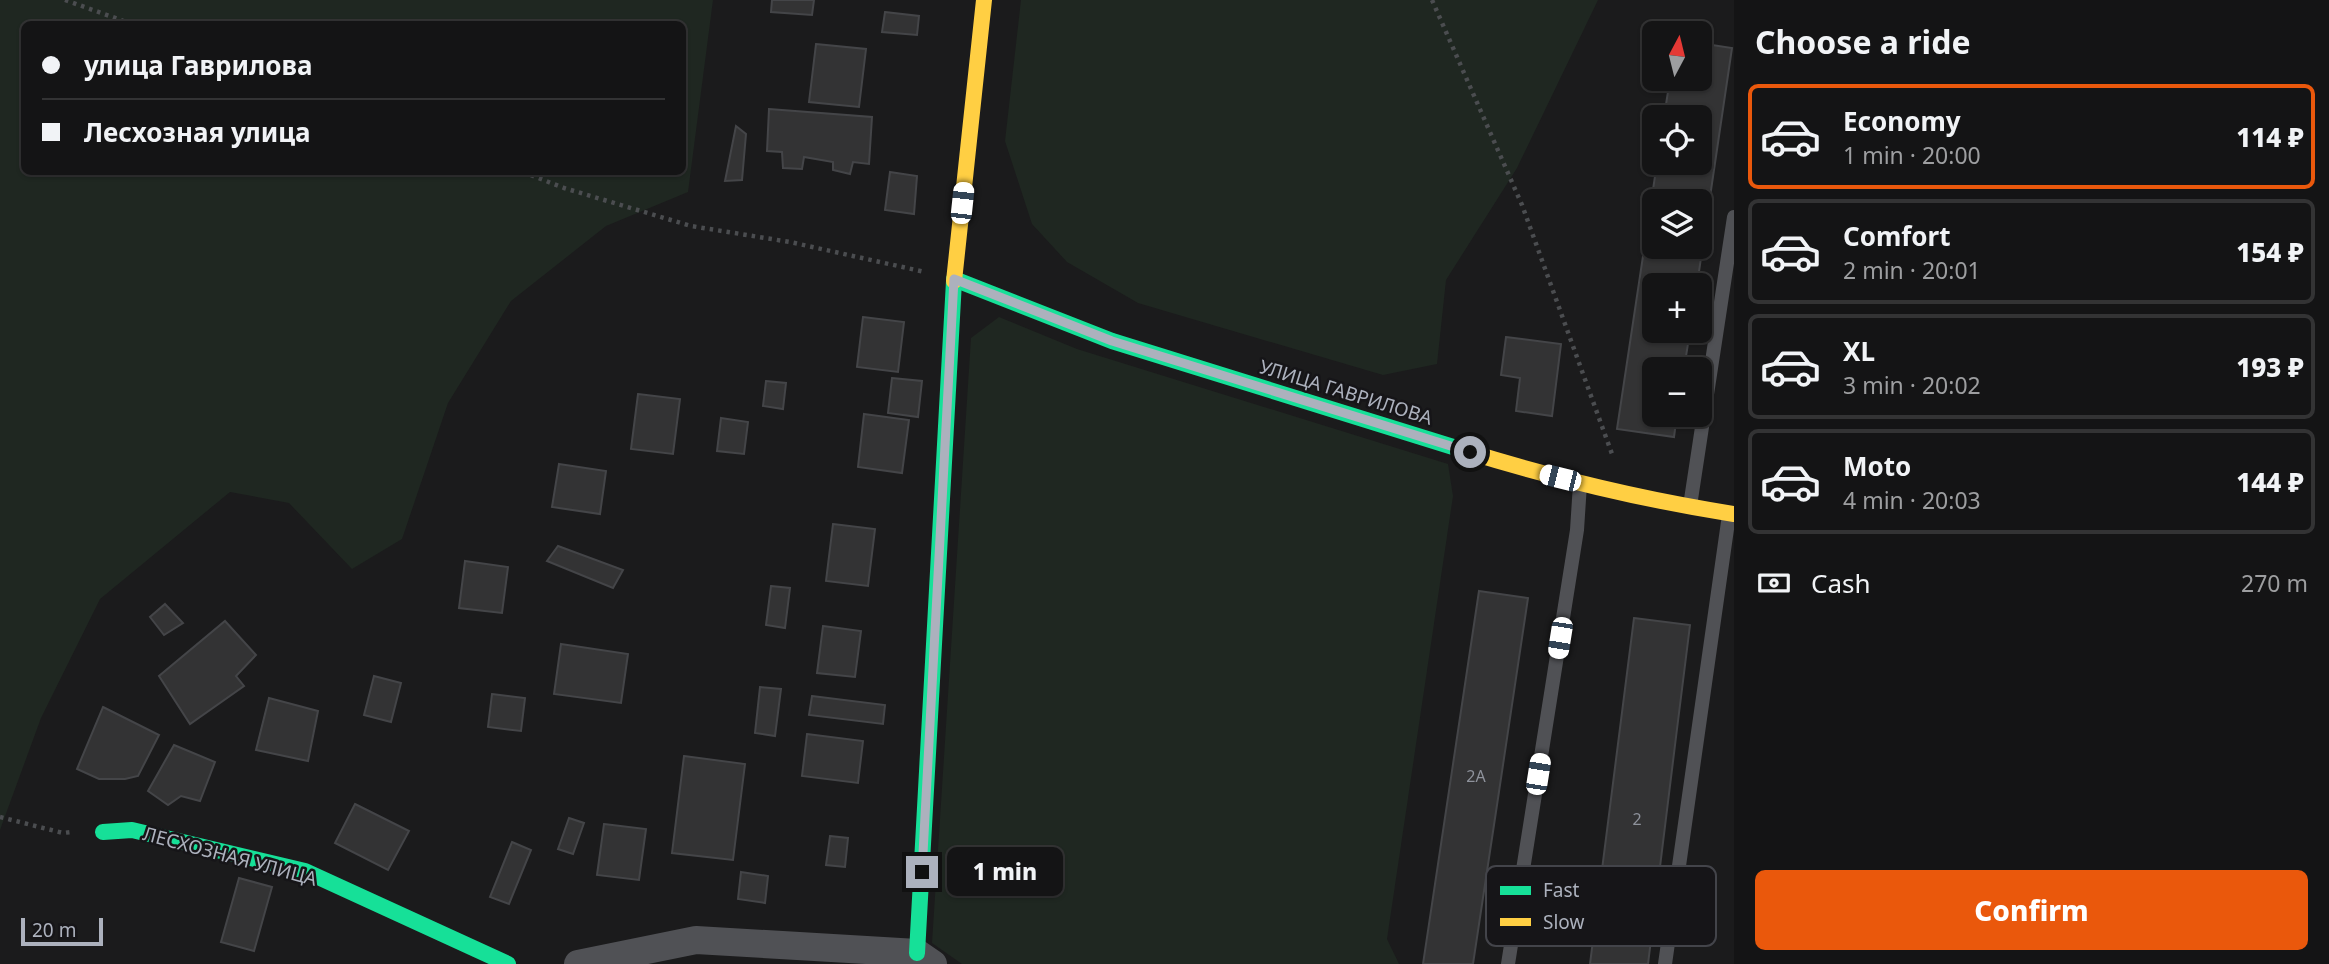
<!DOCTYPE html>
<html lang="en">
<head>
<meta charset="utf-8">
<style>
  :root { --surface:#141415; --page:#212122; --text:#f1f3f6; --muted:#9d9ea0; --line:#333334; --accent:#ea580c }
  body { margin:0; font-family:"Noto Sans",sans-serif; background:var(--page); color:var(--text); height:100vh; display:flex; flex-direction:column; font-size:26px; white-space:nowrap }
  * { box-sizing:border-box; margin:0 }
  p { font-size:23px; color:var(--muted) }
  .icon { flex:none; width:38px; height:38px; fill:none; stroke:currentColor; stroke-width:2; stroke-linecap:round; stroke-linejoin:round }
  .map { position:relative; flex:1; overflow:hidden }
  .details { display:flex; flex-direction:column; background:var(--surface); width:595px }
  .details>* { flex:none }
  .banner { position:absolute; left:21px; top:21px; width:665px; height:154px; border-radius:10px; box-shadow:0 2px 5px #0004,0 0 0 2px var(--line); display:grid; align-content:center; height:154px; padding:0 21px; background:var(--surface) }
  .needle { width:46px; rotate:7deg }
  .tools { position:absolute; left:1642px; top:21px; display:grid; gap:14px }
  .tools a { display:grid; place-items:center; width:70px; height:70px; border-radius:10px; background:var(--surface); box-shadow:0 2px 5px #0004,0 0 0 2px var(--line); font-size:35px }
  .scale { position:absolute; left:21px; bottom:18px; width:82px; box-sizing:border-box; padding-left:7px; border:4px solid #acb1bd; border-top:0; font-size:19px; line-height:24px; white-space:nowrap; color:#acb1bd; -webkit-text-stroke:5px #161518; paint-order:stroke }
  .end { position:absolute; width:32px; height:32px; margin:-16px; border:9px solid #acb1bd; background:#111; box-shadow:0 0 0 4px #111 }
  .from { border-radius:50% }
  .bubble { position:absolute; height:49px; border-radius:10px; background:var(--surface); box-shadow:0 2px 5px #0004,0 0 0 2px var(--line); font-size:23px; font-weight:800; line-height:49px; text-align:center }
  .car { position:absolute; width:21px; height:42px; margin:-21px -10px; border-radius:9px; box-shadow:0 0 5px 2px #0007; background:linear-gradient(#fff 24%,#345 0 40%,#fff 0 76%,#345 0 86%,#fff 0) }
  .banner b { display:flex; align-items:center; gap:24px; height:66px; font-size:26px }
  .banner b+b { border-top:2px solid var(--line) }
  .banner i { width:18px; height:18px; background:var(--text) }
  ul { padding:0; list-style:none }
  li { display:flex; align-items:center; gap:21px; height:105px; margin:0 14px 10px; padding:0 7px; border:4px solid var(--line); border-radius:10px }
  li div { flex:1 }
  li b { display:block; font-size:26px }
  li em { font-style:normal; font-weight:800 }
  li.active { border-color:var(--accent) }
  li>.icon { width:63px; height:63px; stroke-width:1.5 }
  h2 { padding:0 21px; font-size:32px; line-height:84px }
  .pay { display:flex; align-items:center; gap:18px; height:77px; padding:0 21px; font-size:26px }
  .pay p { margin-inline-start:auto }
  .cta { display:flex; gap:14px; margin-top:auto; padding:14px 21px }
  .cta a { flex:1; height:80px; border-radius:10px; background:var(--accent); color:#fff; font-size:28px; font-weight:800; line-height:80px; text-align:center }
  main { display:flex; flex:1; min-height:0 }
  .map>svg:first-child { display:block }
</style>
</head>
<body>
<main>
<div class="map">
<svg width="1734" height="964" viewBox="0 0 1734 964">
  <rect width="100%" height="100%" fill="#1b1b1c"/>
  <!-- green -->
  <g fill="#1f2721" fill-rule="evenodd">
    <path d="M0,0H713L688,192L606,226L511,301L448,403L402,539L352,569L289,503L230,492L100,599L41,718L0,830ZM24,24H682V172H24Z"/>
    <polygon points="1021,0 1598,0 1517,168 1446,280 1437,364 1383,375 1138,303 1067,262 1032,224 1005,141"/>
    <polygon points="999,317 1077,349 1448,464 1453,496 1387,939 1399,964 962,964 932,943 971,338"/>
  </g>
  <!-- building -->
  <g fill="#333334" stroke="#444548" stroke-width="2" fill-rule="evenodd">
    <polygon points="772,0 814,0 812,15 771,12"/>
    <polygon points="885,12 919,16 917,35 882,32"/>
    <path d="M1699,43L1732,48L1697,285H1654V331H1690L1684,369H1654V415H1677L1674,437L1617,429L1657,163H1699V117H1664L1670,79H1699ZM1654,201H1699V247H1654Z"/>
    <polygon points="816,44 866,49 859,107 809,102"/>
    <polygon points="769,109 872,117 869,164 853,162 850,174 833,170 833,162 804,157 802,169 783,168 782,152 767,151"/>
    <polygon points="736,126 746,134 742,180 725,181"/>
    <polygon points="890,172 917,176 914,214 885,210"/>
    <polygon points="863,317 904,322 898,372 857,367"/>
    <polygon points="1506,337 1561,344 1552,416 1516,411 1520,378 1501,375"/>
    <polygon points="892,378 922,381 918,417 888,413"/>
    <polygon points="766,381 786,383 783,409 763,406"/>
    <polygon points="638,394 680,399 673,454 631,449"/>
    <polygon points="864,414 909,420 902,473 858,467"/>
    <polygon points="721,418 748,422 744,454 717,451"/>
    <polygon points="559,464 606,471 600,514 552,507"/>
    <polygon points="833,524 875,529 868,586 826,581"/>
    <polygon points="558,546 623,570 613,588 547,561"/>
    <polygon points="465,561 508,567 502,613 459,608"/>
    <polygon points="771,586 790,588 785,628 766,625"/>
    <polygon points="1479,591 1528,598 1497,805 1473,964 1423,964"/>
    <polygon points="165,604 183,623 164,635 150,617"/>
    <polygon points="1634,618 1690,625 1677,729 1648,964 1590,964"/>
    <polygon points="225,621 256,655 236,676 244,686 190,724 159,676"/>
    <polygon points="823,626 861,631 855,677 817,673"/>
    <polygon points="561,644 628,654 621,703 554,694"/>
    <polygon points="374,676 401,683 391,722 364,715"/>
    <polygon points="760,687 781,689 775,736 755,733"/>
    <polygon points="492,694 525,698 521,731 488,727"/>
    <polygon points="812,696 885,705 883,724 809,715"/>
    <polygon points="269,698 318,711 308,761 256,750"/>
    <polygon points="103,707 159,735 138,776 125,779 99,779 77,769"/>
    <polygon points="807,734 863,741 858,783 802,776"/>
    <polygon points="174,745 215,762 200,801 181,796 168,805 148,791"/>
    <polygon points="684,756 745,764 733,860 672,853"/>
    <polygon points="355,804 409,831 388,870 335,843"/>
    <polygon points="569,818 584,823 573,854 558,849"/>
    <polygon points="604,824 646,829 639,880 597,875"/>
    <polygon points="830,836 848,838 845,867 826,865"/>
    <polygon points="512,842 531,850 509,904 490,897"/>
    <polygon points="741,872 768,876 765,903 738,899"/>
    <polygon points="239,878 272,887 254,951 221,942"/>
  </g>
  <g fill="none" stroke-linecap="round" stroke-linejoin="round">
    <!-- path -->
    <g stroke="#4b4d50" stroke-width="4.5" stroke-dasharray="3.5 5" stroke-linecap="butt">
      <polyline points="65,0 132,24"/>
      <polyline points="1432,0 1522,205 1612,454"/>
      <polyline points="523,172 564,188 691,226 790,242 925,272"/>
      <polyline points="0,817 63,833 71,832"/>
    </g>
    <!-- lane -->
    <g stroke="#505155" stroke-width="14">
      <polyline points="1690,506 1734,217"/>
      <polyline points="1508,964 1577,530 1580,484"/>
      <polyline points="1665,964 1729,515"/>
    </g>
    <!-- street -->
    <polyline stroke="#505155" stroke-width="28" points="578,964 696,940 917,953 933,964"/>
    <!-- fast -->
    <g stroke="#16e098" stroke-width="16">
      <polyline points="954,279 1112,341 1466,451"/>
      <polyline points="103,832 132,830 305,871 508,964"/>
      <polyline points="917,953 954,281"/>
    </g>
    <!-- slow -->
    <g stroke="#ffcf43" stroke-width="16">
      <polyline points="954,281 984,0"/>
      <path d="M1466,451C1553,478 1644,500 1734,514"/>
    </g>
  </g>
  <g fill="none" stroke-linecap="round" stroke-linejoin="round">
    <!-- route -->
    <polyline stroke="#acb1bd" stroke-width="9" points="922,872 954,279 1112,341 1470,452"/>
  </g>
  <g text-anchor="middle" dominant-baseline="central" stroke-width="5" stroke-linejoin="round" paint-order="stroke">
    <!-- number labels -->
    <g font-size="16" fill="#8e929b">
      <text x="1476" y="776">2А</text>
      <text x="1637" y="819">2</text>
    </g>
    <!-- street labels -->
    <g font-size="19" fill="#acb1bd" stroke="#161518">
      <text transform="translate(1346 392) rotate(17)">УЛИЦА ГАВРИЛОВА</text>
      <text transform="translate(230 856) rotate(15)">ЛЕСХОЗНАЯ УЛИЦА</text>
    </g>
  </g>
  <!-- legend -->
  <rect x="1486" y="866" width="230" height="80" rx="10" fill="#161518" stroke="#43444a" stroke-width="2"/>
  <rect x="1500" y="886" width="31" height="9" fill="#16e098"/>
  <rect x="1500" y="918" width="31" height="8" fill="#ffcf43"/>
  <g font-size="19" fill="#acb1bd">
    <text x="1543" y="897">Fast</text>
    <text x="1543" y="929">Slow</text>
  </g>
</svg>
<div class="tools">
<a><svg class="needle" viewBox="-14 -14 28 28"><path d="M0-13l5 13h-10z" fill="#e53935"/><path d="M0 13l5-13h-10z" fill="#9d9ea0"/></svg></a>
<a><svg class="icon" aria-label="locate" viewBox="0 0 24 24"><circle cx="12" cy="12" r="6"/><path d="M12 2v4M12 18v4M2 12h4M18 12h4"/></svg></a>
<a><svg class="icon" aria-label="layers" viewBox="0 0 24 24"><path d="M12 4l9 5-9 5-9-5zM3 14l9 5 9-5"/></svg></a>
<a>+</a>
<a>−</a>
</div>
<div class="scale">20 m</div>
<i class="end from" style="left:1470px;top:452px"></i>
<i class="end" style="left:922px;top:872px"></i>
<div class="bubble" style="left:947px;top:847px;width:116px">1 min</div>
<i class="car" style="left:962px;top:203px;rotate:6deg"></i>
<i class="car" style="left:1560px;top:478px;rotate:284deg"></i>
<i class="car" style="left:1560px;top:638px;rotate:189deg"></i>
<i class="car" style="left:1538px;top:774px;rotate:9deg"></i>
<div class="banner">
<b><i class="from"></i>улица Гаврилова</b>
<b><i></i>Лесхозная улица</b>
</div>
</div>
<section class="details">
<h2>Choose a ride</h2>
<ul>
<li class="active"><svg class="icon" aria-label="car" viewBox="0 0 24 24"><path d="M5 17H2v-5l4-1 3-4h7l3 4 3 1v5h-3M9 17h6M6 11h13"/><circle cx="7" cy="17" r="2"/><circle cx="17" cy="17" r="2"/></svg><div><b>Economy</b><p>1 min · 20:00</p></div><em>114 ₽</em></li>
<li><svg class="icon" aria-label="car" viewBox="0 0 24 24"><path d="M5 17H2v-5l4-1 3-4h7l3 4 3 1v5h-3M9 17h6M6 11h13"/><circle cx="7" cy="17" r="2"/><circle cx="17" cy="17" r="2"/></svg><div><b>Comfort</b><p>2 min · 20:01</p></div><em>154 ₽</em></li>
<li><svg class="icon" aria-label="car" viewBox="0 0 24 24"><path d="M5 17H2v-5l4-1 3-4h7l3 4 3 1v5h-3M9 17h6M6 11h13"/><circle cx="7" cy="17" r="2"/><circle cx="17" cy="17" r="2"/></svg><div><b>XL</b><p>3 min · 20:02</p></div><em>193 ₽</em></li>
<li><svg class="icon" aria-label="car" viewBox="0 0 24 24"><path d="M5 17H2v-5l4-1 3-4h7l3 4 3 1v5h-3M9 17h6M6 11h13"/><circle cx="7" cy="17" r="2"/><circle cx="17" cy="17" r="2"/></svg><div><b>Moto</b><p>4 min · 20:03</p></div><em>144 ₽</em></li>
</ul>
<div class="pay"><svg class="icon" aria-label="cash" viewBox="0 0 24 24"><path d="M3 7h18v10H3z"/><circle cx="12" cy="12" r="2"/></svg>Cash<p>270 m</p></div>
<div class="cta"><a>Confirm</a></div>
</section>
</main>
</body>
</html>
